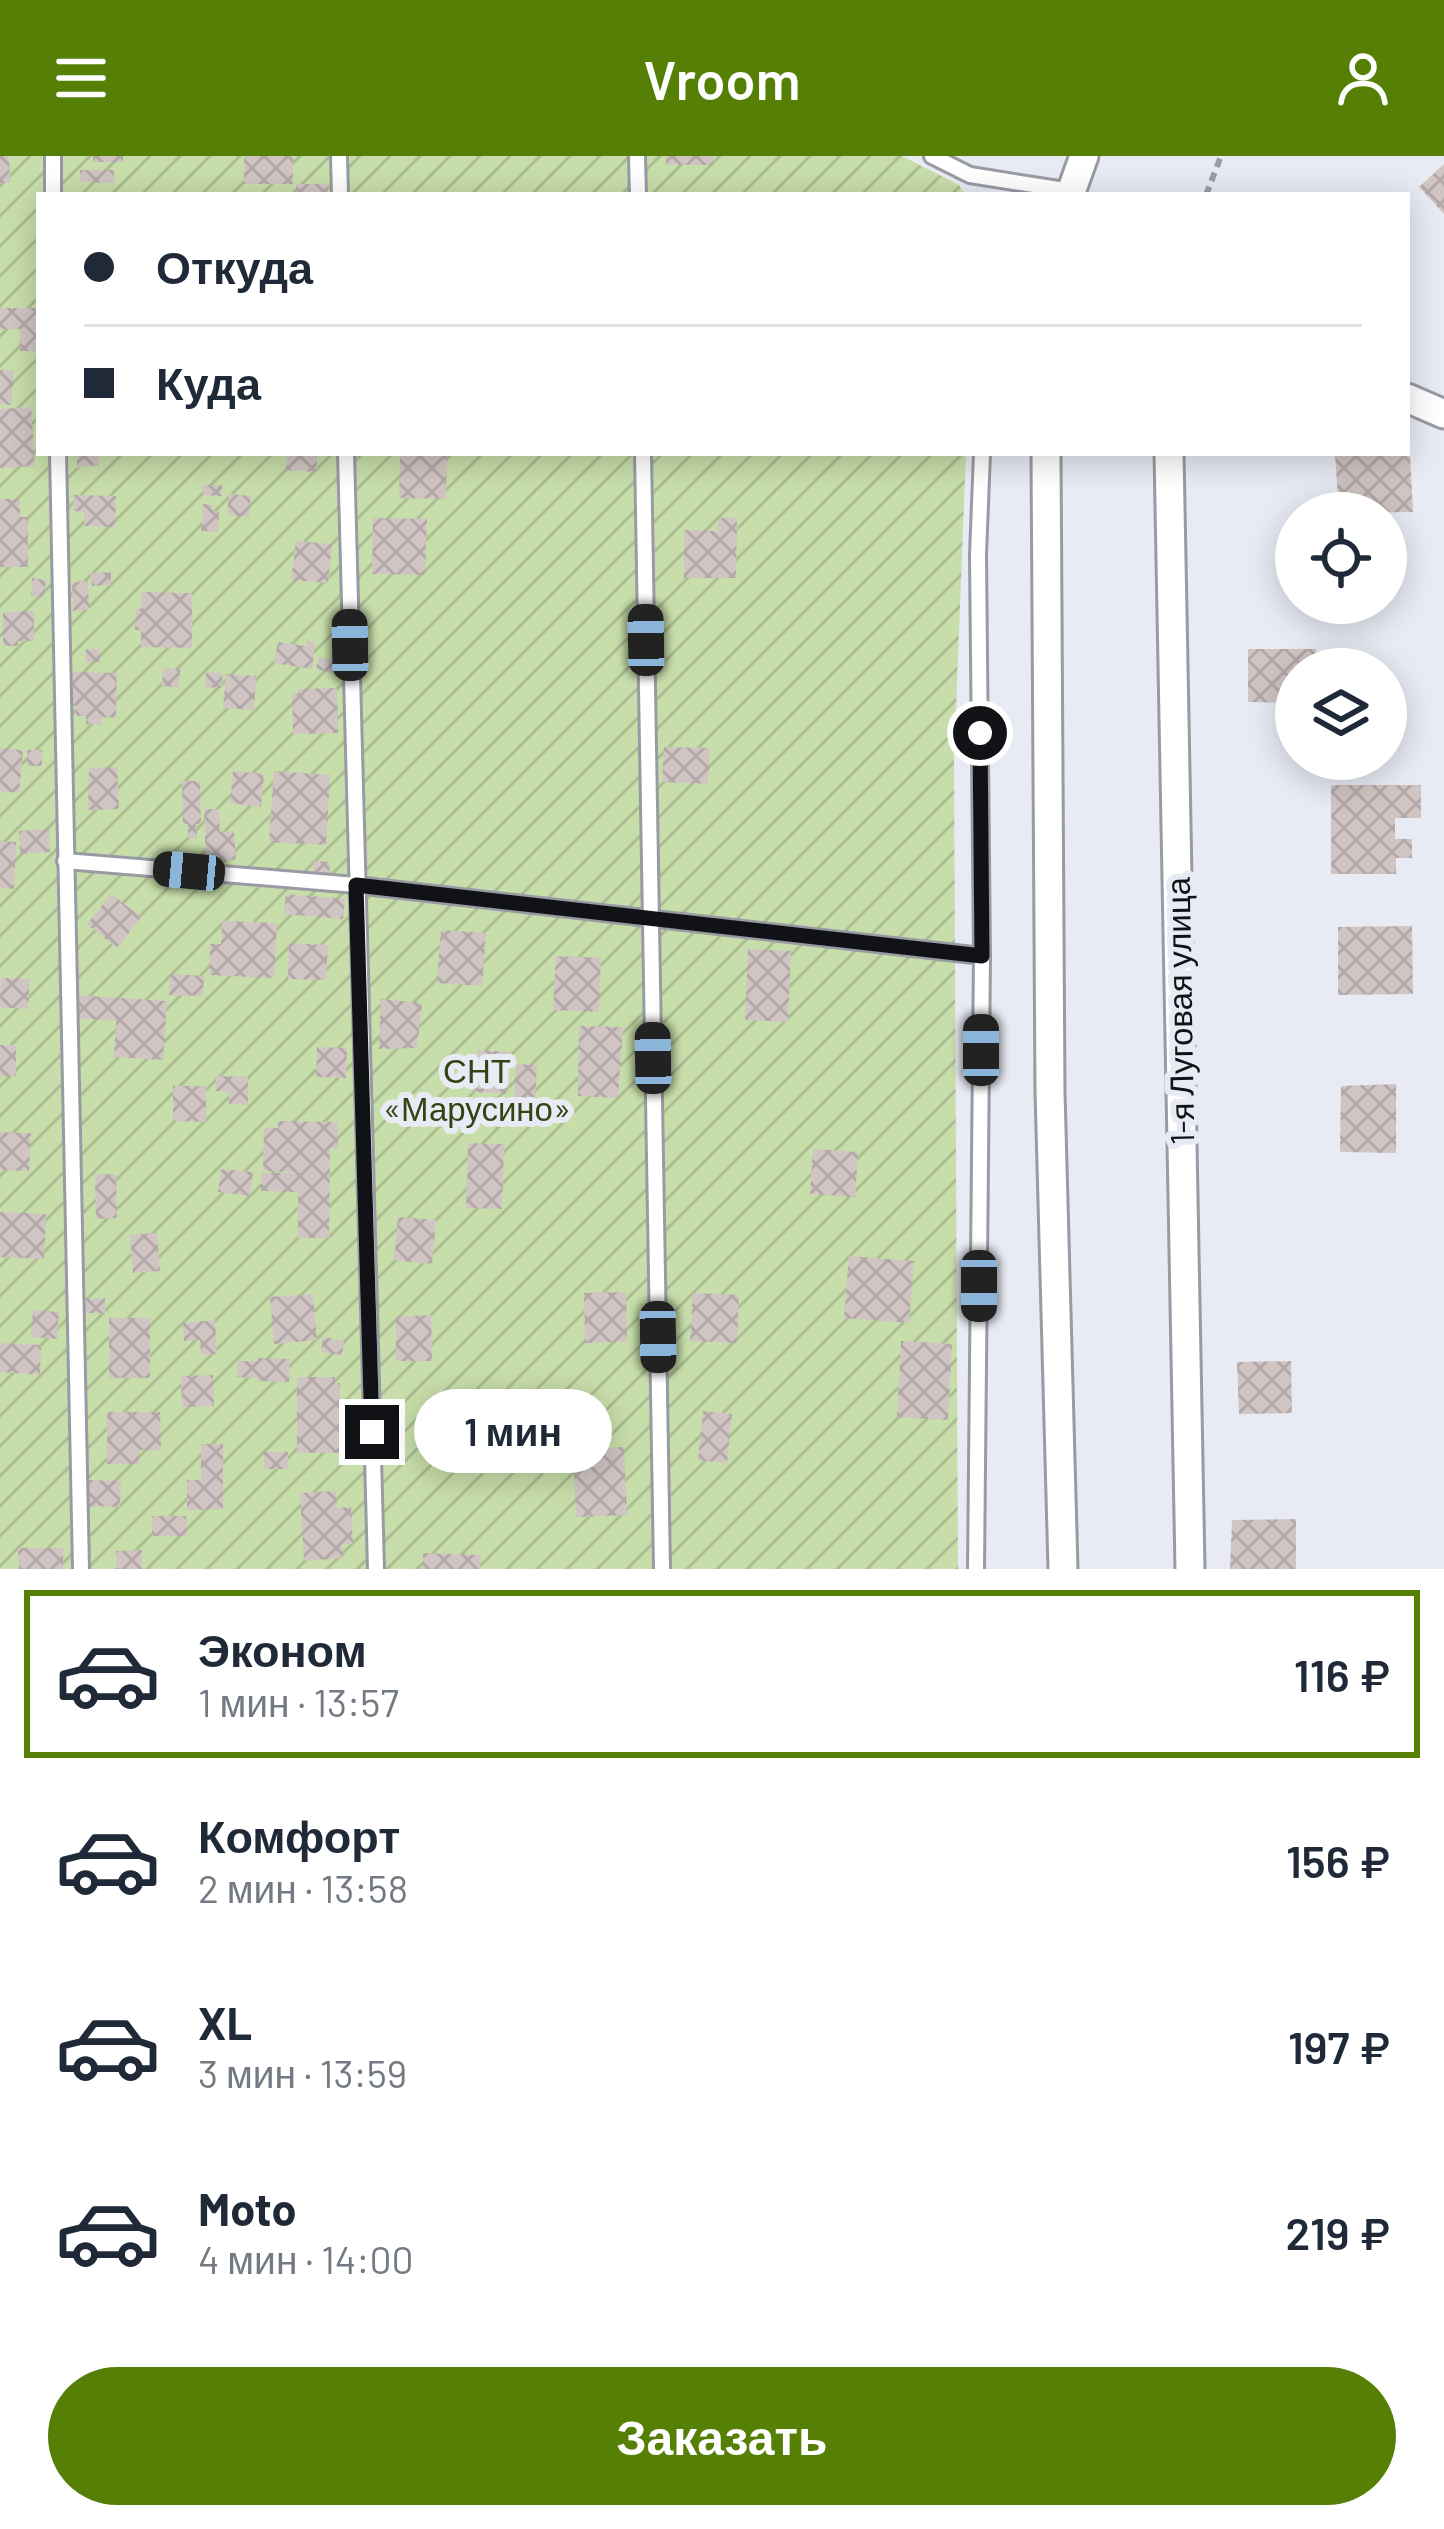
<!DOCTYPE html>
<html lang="ru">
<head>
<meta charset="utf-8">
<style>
  :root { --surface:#fff; --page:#f6f6f7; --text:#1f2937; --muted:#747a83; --line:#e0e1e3; --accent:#558005 }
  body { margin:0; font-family:Barlow,sans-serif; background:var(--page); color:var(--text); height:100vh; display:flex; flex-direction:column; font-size:45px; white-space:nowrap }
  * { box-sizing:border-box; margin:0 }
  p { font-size:39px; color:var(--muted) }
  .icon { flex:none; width:66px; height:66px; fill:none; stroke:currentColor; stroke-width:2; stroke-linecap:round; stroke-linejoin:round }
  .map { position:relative; height:1413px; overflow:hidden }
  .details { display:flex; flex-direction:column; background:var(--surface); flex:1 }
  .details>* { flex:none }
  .top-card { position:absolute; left:36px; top:36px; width:1374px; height:264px; border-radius:0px; box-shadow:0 6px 30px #0003; display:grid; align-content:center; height:264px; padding:0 48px; background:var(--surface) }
  .buttons { position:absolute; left:1275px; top:336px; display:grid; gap:24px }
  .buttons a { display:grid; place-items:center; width:132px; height:132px; border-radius:50%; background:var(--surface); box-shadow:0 6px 30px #0003; font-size:60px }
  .end { position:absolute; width:54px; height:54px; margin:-27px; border:15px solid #111215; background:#fff; box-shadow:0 0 0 6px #fff }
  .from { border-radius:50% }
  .bubble { position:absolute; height:84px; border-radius:42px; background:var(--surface); box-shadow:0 6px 30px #0003; font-size:39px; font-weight:600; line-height:84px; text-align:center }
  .car { position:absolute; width:36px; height:72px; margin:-36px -18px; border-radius:15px; box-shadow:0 0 9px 3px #0007; background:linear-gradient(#222 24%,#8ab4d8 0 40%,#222 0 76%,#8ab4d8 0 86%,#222 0) }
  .top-card b { display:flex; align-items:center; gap:42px; height:114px; font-size:45px }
  .top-card b+b { border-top:3px solid var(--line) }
  .top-card i { width:30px; height:30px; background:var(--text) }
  ul { padding:21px 0 0; list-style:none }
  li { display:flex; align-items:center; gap:36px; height:168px; margin:0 24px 18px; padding:0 24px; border:6px solid transparent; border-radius:0px }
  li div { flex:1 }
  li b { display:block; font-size:45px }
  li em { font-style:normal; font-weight:600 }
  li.current { border-color:var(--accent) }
  li>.icon { width:108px; height:108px; stroke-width:1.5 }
  .action { display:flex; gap:24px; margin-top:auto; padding:24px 48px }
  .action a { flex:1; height:138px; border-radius:72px; background:var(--accent); color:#fff; font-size:48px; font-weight:600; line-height:138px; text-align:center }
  header { display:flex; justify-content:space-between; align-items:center; height:156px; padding:0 48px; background:var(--accent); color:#fff; font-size:54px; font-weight:600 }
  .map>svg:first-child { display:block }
</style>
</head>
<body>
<header><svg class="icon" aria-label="menu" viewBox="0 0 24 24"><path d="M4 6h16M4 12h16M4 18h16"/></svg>Vroom<svg class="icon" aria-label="person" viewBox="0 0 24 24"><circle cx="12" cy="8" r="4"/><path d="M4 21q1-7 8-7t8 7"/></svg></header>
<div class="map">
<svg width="1444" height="1413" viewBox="0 0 1444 1413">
  <defs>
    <pattern id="garden-furrows" width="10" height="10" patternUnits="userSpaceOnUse" patternTransform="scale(3)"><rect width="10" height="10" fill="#c8deaa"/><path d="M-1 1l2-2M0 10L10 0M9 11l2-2" fill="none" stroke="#abbd91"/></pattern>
    <pattern id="building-cross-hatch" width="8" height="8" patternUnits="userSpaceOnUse" patternTransform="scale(3)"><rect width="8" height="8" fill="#d0c5c3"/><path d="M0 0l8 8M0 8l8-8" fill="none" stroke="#b2a8a7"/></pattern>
  </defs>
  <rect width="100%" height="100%" fill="#e8ebf4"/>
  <!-- garden -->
  <polygon fill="url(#garden-furrows)" points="0,0 902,0 959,29 965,39 39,39 39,297 966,297 954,604 958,1413 0,1413"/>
  <!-- building -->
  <g fill="url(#building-cross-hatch)">
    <polygon points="0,0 9,0 10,27 0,27"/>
    <rect x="93" y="0" width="30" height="6"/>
    <rect x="244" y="0" width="49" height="28"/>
    <rect x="666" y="0" width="47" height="9"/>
    <polygon points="1444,8 1444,58 1419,31"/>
    <polygon points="80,14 114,14 114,27 80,26"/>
    <rect x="296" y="28" width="32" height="11"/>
    <polygon points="0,152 37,152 37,195 20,195 20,173 0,173"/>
    <polygon points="0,214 14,215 11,249 0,248"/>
    <polygon points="31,251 35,310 0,312 0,253"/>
    <polygon points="77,297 99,297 99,309 77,312"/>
    <polygon points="287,297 318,297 316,316 286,314"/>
    <polygon points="1410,297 1413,356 1339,357 1335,298"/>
    <polygon points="400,299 447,300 446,343 399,342"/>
    <polygon points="203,329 222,329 222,340 203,339"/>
    <polygon points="229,338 251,340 249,361 227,359"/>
    <polygon points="74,339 116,340 115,371 84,370 84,356 73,355"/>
    <polygon points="0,343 20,343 20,361 28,361 28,411 0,411"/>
    <polygon points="203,348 213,349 213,355 219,355 218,376 201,375"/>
    <polygon points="373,362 427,363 425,419 372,418"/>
    <polygon points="718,362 737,362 736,422 684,422 684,374 718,375"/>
    <polygon points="296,385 332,388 328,427 291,424"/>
    <polygon points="111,416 111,429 92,430 91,417"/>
    <polygon points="32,422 46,424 44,441 31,439"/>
    <polygon points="88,425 89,454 73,455 72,426"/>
    <polygon points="141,436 192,437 192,492 141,491 141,474 135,474 136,453 141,453"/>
    <polygon points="34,455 34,485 18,485 18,490 3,490 3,456"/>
    <polygon points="307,485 315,487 312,513 274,507 278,486 306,490"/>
    <polygon points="86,493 100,493 100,506 85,506"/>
    <polygon points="1248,493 1316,493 1316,513 1296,513 1296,547 1248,546"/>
    <polygon points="319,501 335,505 332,517 316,513"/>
    <polygon points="163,512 180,513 179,531 162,530"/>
    <polygon points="73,516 117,517 116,562 102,561 102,569 86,568 86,560 76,560 76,550 72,550"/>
    <polygon points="206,516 223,517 221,532 205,531"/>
    <polygon points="226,518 256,520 254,554 223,552"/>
    <polygon points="337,532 338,577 293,578 292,538 298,538 298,533"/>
    <polygon points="664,591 710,592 708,628 662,626"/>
    <polygon points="0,592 23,594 19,637 0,635"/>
    <rect x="27" y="594" width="15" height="16"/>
    <polygon points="117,611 119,653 88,654 89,612"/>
    <polygon points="233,615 264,618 261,651 230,647"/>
    <polygon points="274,615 330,619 326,689 269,686"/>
    <polygon points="182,625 200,625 201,668 196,668 197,682 188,682 188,668 183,668"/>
    <polygon points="1331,629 1421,629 1421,662 1395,662 1395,683 1412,683 1412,702 1396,702 1396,718 1331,718"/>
    <polygon points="204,653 219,653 220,676 234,675 236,704 206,705"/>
    <polygon points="49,673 50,696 20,698 19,675"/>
    <polygon points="0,685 16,686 14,733 0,732"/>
    <polygon points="314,705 330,706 329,720 313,719"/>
    <polygon points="111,738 141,761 117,792 87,768"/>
    <polygon points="286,738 345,743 343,763 284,758"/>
    <polygon points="222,765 277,767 274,822 209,819 210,788 221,788"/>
    <polygon points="1412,770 1413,838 1338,839 1338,771"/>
    <polygon points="441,774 486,777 482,830 437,827"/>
    <polygon points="289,787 328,789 326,824 288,823"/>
    <polygon points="748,793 791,795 788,866 745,864"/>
    <polygon points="556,800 601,802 599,856 553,854"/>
    <polygon points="170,818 204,820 203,840 169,839"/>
    <polygon points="1,822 30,823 28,853 0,851"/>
    <polygon points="74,839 167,845 163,904 114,901 116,865 72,862"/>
    <polygon points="381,843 422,847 417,892 379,893"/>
    <polygon points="579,870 623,871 618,942 578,940"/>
    <rect x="0" y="889" width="16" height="31"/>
    <polygon points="317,891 347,892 346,922 316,921"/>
    <polygon points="478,894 509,896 506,938 475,936"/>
    <polygon points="516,908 537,909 535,943 514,942"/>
    <polygon points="216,920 248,921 248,949 229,948 229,936 216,935"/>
    <polygon points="1396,928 1396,997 1340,996 1341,930"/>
    <polygon points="173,930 206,930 206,966 173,965"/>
    <polygon points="278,965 338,966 338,992 330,992 329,1082 298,1082 298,1036 261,1035 261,1017 304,1017 263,1015 264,972 278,972"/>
    <polygon points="0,976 31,977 29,1015 0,1014"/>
    <polygon points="468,987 504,988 502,1053 466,1052"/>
    <polygon points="813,993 858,996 855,1041 810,1038"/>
    <polygon points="221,1013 253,1016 250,1040 218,1036"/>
    <polygon points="116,1018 117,1062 96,1063 95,1019"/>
    <polygon points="0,1056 46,1058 44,1103 0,1101"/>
    <polygon points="398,1061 436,1064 432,1108 394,1104"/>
    <polygon points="157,1077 160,1115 133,1117 130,1079"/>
    <polygon points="849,1100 914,1105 909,1167 844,1162"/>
    <polygon points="626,1136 627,1186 585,1187 584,1137"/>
    <polygon points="693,1137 739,1139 737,1187 690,1185"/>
    <polygon points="313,1138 317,1184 274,1188 270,1141"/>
    <polygon points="105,1142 106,1157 84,1157 84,1143"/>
    <polygon points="33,1154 59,1156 57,1183 31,1181"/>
    <polygon points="431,1159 432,1205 396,1205 396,1161"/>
    <rect x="109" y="1162" width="41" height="60"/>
    <polygon points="215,1164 217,1198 201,1199 200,1184 184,1185 183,1167"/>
    <polygon points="323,1181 344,1185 342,1199 321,1196"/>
    <polygon points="901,1185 952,1188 948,1264 897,1261"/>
    <polygon points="0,1187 41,1189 40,1219 0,1216"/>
    <polygon points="258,1202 290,1203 289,1226 258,1225 258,1222 237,1221 237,1205 258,1205"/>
    <polygon points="1291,1205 1292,1257 1239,1258 1237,1206"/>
    <polygon points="213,1219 214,1250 182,1251 181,1220"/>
    <polygon points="297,1221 335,1221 335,1227 340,1227 340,1297 297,1297"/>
    <polygon points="703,1255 732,1258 727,1307 698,1304"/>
    <polygon points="107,1256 160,1256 161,1294 139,1294 139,1308 107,1308"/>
    <polygon points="201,1288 223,1288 223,1353 187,1354 187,1324 201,1324"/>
    <polygon points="624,1291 627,1359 576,1361 573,1293"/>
    <rect x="264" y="1296" width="24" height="17"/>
    <polygon points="88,1324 121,1325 120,1351 88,1350"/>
    <polygon points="336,1335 337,1352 351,1351 353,1388 342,1388 343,1402 304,1405 300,1337"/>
    <polygon points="152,1360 186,1360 187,1380 152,1380"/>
    <polygon points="1296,1363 1296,1413 1230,1413 1232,1364"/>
    <polygon points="18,1392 63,1392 63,1413 19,1413"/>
    <polygon points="142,1394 142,1413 117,1413 116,1395"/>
    <polygon points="423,1397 481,1399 480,1413 423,1413"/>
  </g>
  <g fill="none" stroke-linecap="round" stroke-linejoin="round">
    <!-- service casing -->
    <g stroke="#999ba4" stroke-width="20">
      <g id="service">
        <polyline points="53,0 53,39"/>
        <polyline points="339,0 340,39"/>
        <polyline points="637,0 638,39"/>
        <polyline points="932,0 970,19 1071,35"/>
        <polyline points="58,297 81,1413"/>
        <polyline points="346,297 376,1413"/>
        <polyline points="643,297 662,1413"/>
        <polyline points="65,705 356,729 982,800"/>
        <polyline points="976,1413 982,800 978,399 982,297"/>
      </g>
    </g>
    <!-- minor casing -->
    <g stroke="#999ba4" stroke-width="33">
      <g id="minor">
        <polyline points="1070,39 1084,0"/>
        <polyline points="1407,242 1444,258"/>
        <polyline points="1046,297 1050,936 1063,1413"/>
        <polyline points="1169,297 1190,1413"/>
      </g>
    </g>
    <!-- path -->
    <polyline stroke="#9b9da4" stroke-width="6" stroke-dasharray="9 6" stroke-linecap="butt" points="1206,39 1221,0"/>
    <!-- service -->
    <use href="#service" stroke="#fff" stroke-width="14"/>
    <!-- minor -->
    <use href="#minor" stroke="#fff" stroke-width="27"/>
  </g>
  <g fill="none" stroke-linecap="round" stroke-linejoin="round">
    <!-- route -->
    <polyline stroke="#111215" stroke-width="15" points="372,1276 356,729 982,800 980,577"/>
  </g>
  <g text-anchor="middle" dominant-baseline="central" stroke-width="12" stroke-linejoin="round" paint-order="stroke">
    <!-- street labels -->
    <g font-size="33" fill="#111215" stroke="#e8ebf4">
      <text transform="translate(1179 855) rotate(-91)">1-я Луговая улица</text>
    </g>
    <!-- park labels -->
    <g font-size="33" fill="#334314" stroke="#e8ebf4">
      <text x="477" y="914">СНТ<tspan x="477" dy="38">«Марусино»</tspan></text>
    </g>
  </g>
</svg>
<div class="buttons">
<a><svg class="icon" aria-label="locate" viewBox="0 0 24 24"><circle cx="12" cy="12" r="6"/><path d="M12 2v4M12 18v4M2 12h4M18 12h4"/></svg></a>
<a><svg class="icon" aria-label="layers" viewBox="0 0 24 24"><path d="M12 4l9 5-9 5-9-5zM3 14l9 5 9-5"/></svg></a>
</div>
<i class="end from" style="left:980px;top:577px"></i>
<i class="end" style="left:372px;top:1276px"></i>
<div class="bubble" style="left:414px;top:1233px;width:198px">1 мин</div>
<i class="car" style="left:646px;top:484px;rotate:359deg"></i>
<i class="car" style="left:350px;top:489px;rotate:359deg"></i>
<i class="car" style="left:189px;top:715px;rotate:275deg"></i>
<i class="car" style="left:981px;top:894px;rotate:0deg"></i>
<i class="car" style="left:653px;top:902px;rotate:359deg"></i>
<i class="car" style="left:979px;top:1130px;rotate:180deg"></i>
<i class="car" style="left:658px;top:1181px;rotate:179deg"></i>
<div class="top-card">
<b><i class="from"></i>Откуда</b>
<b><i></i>Куда</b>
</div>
</div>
<section class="details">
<ul>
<li class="current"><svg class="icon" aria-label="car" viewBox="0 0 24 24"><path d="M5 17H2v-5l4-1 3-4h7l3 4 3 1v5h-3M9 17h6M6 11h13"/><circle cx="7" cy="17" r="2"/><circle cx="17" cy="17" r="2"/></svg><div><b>Эконом</b><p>1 мин · 13:57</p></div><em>116 ₽</em></li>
<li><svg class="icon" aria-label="car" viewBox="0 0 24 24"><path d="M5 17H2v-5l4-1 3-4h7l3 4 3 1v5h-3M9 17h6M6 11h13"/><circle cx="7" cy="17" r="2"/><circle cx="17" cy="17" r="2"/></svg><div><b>Комфорт</b><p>2 мин · 13:58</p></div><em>156 ₽</em></li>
<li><svg class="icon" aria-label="car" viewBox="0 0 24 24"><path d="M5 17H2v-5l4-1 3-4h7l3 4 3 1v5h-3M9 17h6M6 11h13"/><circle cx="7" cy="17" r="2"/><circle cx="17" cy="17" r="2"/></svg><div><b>XL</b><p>3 мин · 13:59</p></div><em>197 ₽</em></li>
<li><svg class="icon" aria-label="car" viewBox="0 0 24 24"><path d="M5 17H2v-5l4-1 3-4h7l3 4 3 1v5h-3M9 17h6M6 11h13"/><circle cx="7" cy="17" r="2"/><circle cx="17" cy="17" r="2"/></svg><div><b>Moto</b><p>4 мин · 14:00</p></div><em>219 ₽</em></li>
</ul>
<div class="action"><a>Заказать</a></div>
</section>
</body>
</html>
